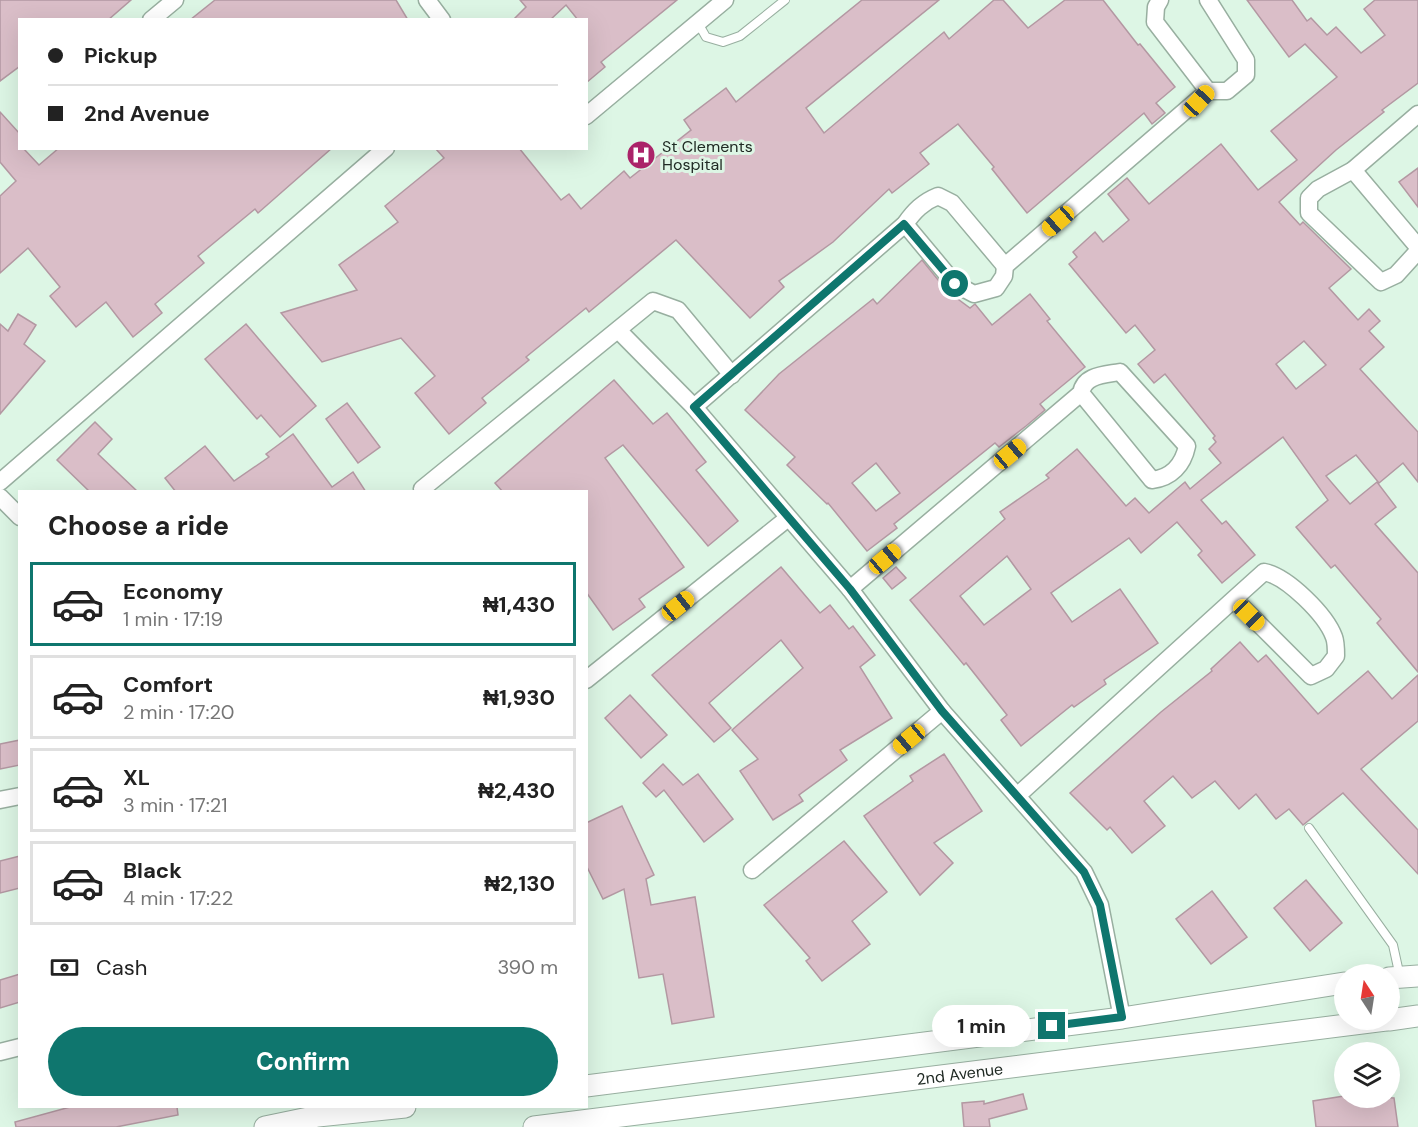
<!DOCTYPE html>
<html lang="en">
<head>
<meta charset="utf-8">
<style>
  :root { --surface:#fff; --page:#f2f2f2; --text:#222; --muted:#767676; --line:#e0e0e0; --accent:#0f766e }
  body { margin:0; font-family:"DM Sans",sans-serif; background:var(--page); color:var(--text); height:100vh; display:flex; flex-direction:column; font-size:22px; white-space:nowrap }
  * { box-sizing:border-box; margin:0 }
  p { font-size:20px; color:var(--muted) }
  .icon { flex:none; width:33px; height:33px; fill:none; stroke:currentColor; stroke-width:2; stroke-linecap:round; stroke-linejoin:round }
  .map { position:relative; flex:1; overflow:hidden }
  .panel { position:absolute; left:18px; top:490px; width:570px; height:618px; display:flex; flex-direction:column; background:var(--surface); border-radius:0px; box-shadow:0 6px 24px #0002 }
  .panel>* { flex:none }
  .top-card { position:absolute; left:18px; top:18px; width:570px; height:132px; border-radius:0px; box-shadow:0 6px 24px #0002; display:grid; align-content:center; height:132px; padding:0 30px; background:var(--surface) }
  .needle { width:39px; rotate:348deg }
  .fabs { position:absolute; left:1334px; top:964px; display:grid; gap:12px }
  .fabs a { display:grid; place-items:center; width:66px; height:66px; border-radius:50%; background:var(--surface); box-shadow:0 6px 24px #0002; font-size:30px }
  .end { position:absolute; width:27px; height:27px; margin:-14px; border:8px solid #0f766e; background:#fff; box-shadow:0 0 0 3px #fff }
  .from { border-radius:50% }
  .bubble { position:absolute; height:42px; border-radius:21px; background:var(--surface); box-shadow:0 6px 24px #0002; font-size:20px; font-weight:700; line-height:42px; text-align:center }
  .car { position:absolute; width:18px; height:36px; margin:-18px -9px; border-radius:8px; box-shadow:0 0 4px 2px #0007; background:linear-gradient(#f5c518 24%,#345 0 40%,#f5c518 0 76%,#345 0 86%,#f5c518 0) }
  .top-card b { display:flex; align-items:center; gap:21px; height:57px; font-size:22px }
  .top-card b+b { border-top:2px solid var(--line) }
  .top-card i { width:15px; height:15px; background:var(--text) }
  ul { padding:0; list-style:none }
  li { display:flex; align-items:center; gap:18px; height:84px; margin:0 12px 9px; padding:0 18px; border:3px solid var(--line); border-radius:0px }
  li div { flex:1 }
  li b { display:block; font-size:22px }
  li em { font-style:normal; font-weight:700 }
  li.selected { border-color:var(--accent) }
  li>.icon { width:54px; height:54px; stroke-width:1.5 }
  h2 { padding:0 30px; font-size:27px; line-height:72px }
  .pay { display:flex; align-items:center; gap:15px; height:66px; padding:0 30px; font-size:22px }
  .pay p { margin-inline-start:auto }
  .primary-button { display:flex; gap:12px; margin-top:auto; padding:12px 30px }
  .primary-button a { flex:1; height:69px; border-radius:36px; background:var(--accent); color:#fff; font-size:24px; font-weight:700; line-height:69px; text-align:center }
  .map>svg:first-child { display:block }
</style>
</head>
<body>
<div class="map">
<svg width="1418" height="1127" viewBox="0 0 1418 1127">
  <rect width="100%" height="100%" fill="#ddf6e5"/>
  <!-- building -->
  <g fill="#dabec8" stroke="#b398a2" stroke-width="1.5" fill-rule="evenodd">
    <polygon points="0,0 131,0 108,20 20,20 20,66 0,81"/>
    <polygon points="215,0 396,0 408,20 190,20"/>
    <polygon points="520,0 677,0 601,62 605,67 586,83 586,20 578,20 566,5 550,20 513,20 526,7"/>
    <polygon points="862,0 939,0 806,108 824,133 944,32 949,39 994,0 1003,0 1028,28 1065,0 1103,0 1138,45 1140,44 1175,87 1156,103 1165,113 1152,124 1144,113 1027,213 992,169 994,167 958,124 920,153 929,164 892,193 889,189 833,242 779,281 784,287 750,318 676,240 589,312 586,308 526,357 529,360 482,398 486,403 449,434 415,393 435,376 401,338 322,362 281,313 357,290 339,265 398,222 385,206 444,158 435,148 519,148 561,200 569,194 581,209 624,171 630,178 691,130 684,120 726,88 736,102"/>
    <path d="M1247,0H1292L1307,21L1311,18L1327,35L1336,27L1361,53L1385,35L1364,9L1375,0H1418V83L1382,110L1384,112L1336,150L1279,202L1300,225L1303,222L1351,269L1329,288L1358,320L1369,309L1380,321L1369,331L1384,347L1360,369L1418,432V482L1403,463L1379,483L1356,455L1326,476L1350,504L1377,482L1396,507L1375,524L1418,573V672L1377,623L1381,619L1335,565L1331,568L1296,527L1328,500L1283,437L1201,500L1222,524L1226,521L1255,555L1222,583L1198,555L1202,551L1177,522L1141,553L1129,538L1051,593L1072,622L1120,589L1158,643L1104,680L1106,684L1074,707L1072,705L1021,746L1001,720L1007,715L966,663L964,665L910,600L1005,519L1000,512L1049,478L1046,475L1077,449L1126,506L1135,498L1149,513L1185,482L1190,489L1221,463L1209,449L1216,442L1213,438L1215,436L1165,374L1154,383L1138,364L1155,350L1135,325L1126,333L1069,264L1077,257L1073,252L1095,232L1103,242L1129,220L1108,194L1127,178L1149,204L1221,144L1258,190L1297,160L1271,131L1337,77L1305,44L1289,57ZM1304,341L1326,365L1296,389L1276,364ZM1007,556L1031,589L984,625L960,596Z"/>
    <polygon points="0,112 20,134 20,148 23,148 39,165 59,148 332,148 258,213 255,209 198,256 204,263 155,304 162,313 133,337 106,302 76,327 50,296 60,287 28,248 0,273 0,196 16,181 0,162"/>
    <polygon points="1418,168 1418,207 1399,182"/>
    <path d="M922,260L947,291L970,308L975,304L992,325L1030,294L1050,319L1047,321L1085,367L1040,404L1045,410L1026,426L999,447L995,443L894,524L897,528L867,551L828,503L827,504L787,465L795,457L745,410L779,374L873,299L877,304ZM876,463L900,493L876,511L852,483Z"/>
    <polygon points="18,314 36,325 24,344 45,361 0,414 0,324 8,331"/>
    <polygon points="246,324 316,406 280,437 261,415 257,419 205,359"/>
    <polygon points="614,380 653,424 667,413 706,462 696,470 738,521 708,546 623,445 605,458 684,567 639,599 645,607 613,630 586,592 586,492 503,492 495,483"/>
    <polygon points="347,403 380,447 358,463 326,419"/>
    <polygon points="95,422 112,439 98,454 138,492 90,492 57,460"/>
    <polygon points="293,434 332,487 353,472 366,492 176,492 165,478 205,446 234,481 269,457 266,454"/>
    <polygon points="781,567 820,613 830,605 849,629 853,626 875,655 860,667 892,718 840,750 847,760 799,795 803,801 773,820 740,771 758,759 732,730 803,668 781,640 709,703 731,728 714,742 652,675"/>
    <polygon points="896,567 906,578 892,589 883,578"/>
    <polygon points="1240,642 1258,662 1266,655 1318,714 1368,671 1392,699 1418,675 1418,721 1361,769 1418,830 1418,874 1343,793 1303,825 1289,809 1276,819 1256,794 1239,809 1215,781 1192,798 1173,776 1144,801 1165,826 1132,853 1110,827 1107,830 1070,793 1161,712 1212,671 1211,669"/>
    <polygon points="630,695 667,735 641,758 605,718"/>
    <polygon points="20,740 20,765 0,769 0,744"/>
    <polygon points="944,754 982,811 934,843 953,863 920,895 864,816 913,781 910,776"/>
    <polygon points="663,764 683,785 698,774 733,819 704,842 664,790 656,797 643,783"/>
    <polygon points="622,806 654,875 646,879 651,905 695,897 714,1017 672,1024 663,974 639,978 624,889 603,899 586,865 586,823"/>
    <polygon points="844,841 887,892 852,921 870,944 822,981 806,961 810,958 764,905"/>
    <polygon points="20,856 20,888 0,893 0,861"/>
    <polygon points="1306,880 1342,923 1310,951 1274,908"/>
    <polygon points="1212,891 1247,937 1211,964 1176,919"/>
    <polygon points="20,974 20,1002 0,1008 0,980"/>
    <polygon points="1023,1094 1027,1109 989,1119 990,1127 964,1127 962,1103 984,1101 984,1104"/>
    <polygon points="1344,1096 1394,1098 1398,1127 1316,1127 1313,1101"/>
    <polygon points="70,1107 177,1107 178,1115 116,1127 16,1127 15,1122"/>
  </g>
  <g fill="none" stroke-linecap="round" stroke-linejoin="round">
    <!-- service casing -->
    <g stroke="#98afa0" stroke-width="10">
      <g id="service">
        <polyline points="698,23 706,37 723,42 740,36 785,0"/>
        <polyline points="1309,828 1393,945 1400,977"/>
      </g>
    </g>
    <!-- minor casing -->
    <g stroke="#98afa0" stroke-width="19">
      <g id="minor">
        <polyline points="427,0 442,20"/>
        <polyline points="1208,0 1246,60 1246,75 1227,91 1208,91"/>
        <polyline points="151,20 175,0"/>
        <polyline points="1418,114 1353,170 1318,189 1309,198 1309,213 1381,282 1396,275 1418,251"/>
        <polyline points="586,116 725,0"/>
        <polyline points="1353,170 1418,247"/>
        <polyline points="905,224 955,284 974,294 996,288 1004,276 1005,266 1208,91 1155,22 1156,7 1160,0"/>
        <polyline points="618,330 694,407 850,589 942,711 1084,872 1100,905 1122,1018"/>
        <path d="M694,407L905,224C914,211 923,202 938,196L952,203L1005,266"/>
        <polyline points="0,482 386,148"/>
        <polyline points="422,489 653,301 678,310 732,375"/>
        <polyline points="0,497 20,517"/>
        <path d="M850,589L1081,393C1084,375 1104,375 1120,372L1187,446C1183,465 1171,478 1152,480L1081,393"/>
        <polyline points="586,680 788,518"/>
        <path d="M1017,796L1234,599L1264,572C1287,576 1326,615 1334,637C1336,642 1336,650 1336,656L1326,669L1311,676L1234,599"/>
        <polyline points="0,800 20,796"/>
        <polyline points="752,870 942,711"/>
        <polyline points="0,1052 20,1047"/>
      </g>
    </g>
    <!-- tertiary casing -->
    <g stroke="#98afa0" stroke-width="23">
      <g id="tertiary">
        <polyline points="1389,978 1418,976"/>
        <polyline points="1389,1020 1418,1016"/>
        <polyline points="586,1086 1122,1018 1344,983"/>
        <polyline points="265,1127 318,1116 405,1107"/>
        <path id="s1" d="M534,1127L1386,1020"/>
      </g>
    </g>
    <!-- service -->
    <use href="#service" stroke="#fff" stroke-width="8"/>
    <!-- minor -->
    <use href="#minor" stroke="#fff" stroke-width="16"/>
    <!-- tertiary -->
    <use href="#tertiary" stroke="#fff" stroke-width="21"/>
  </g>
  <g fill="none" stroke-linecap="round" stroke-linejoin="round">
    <!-- route -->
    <polyline stroke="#0f766e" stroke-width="8" points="955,284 904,224 694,407 850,589 942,711 1084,872 1100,905 1122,1017 1052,1026"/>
  </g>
  <!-- icons -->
  <defs>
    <g id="hospital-disc" transform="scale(1.5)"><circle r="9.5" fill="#ab2369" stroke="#ddf6e5"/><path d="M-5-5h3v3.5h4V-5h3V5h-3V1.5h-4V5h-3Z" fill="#fff"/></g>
  </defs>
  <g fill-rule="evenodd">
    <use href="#hospital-disc" x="641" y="155"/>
  </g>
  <g text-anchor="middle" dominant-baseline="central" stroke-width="6" stroke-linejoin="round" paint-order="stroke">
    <!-- poi labels -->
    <g font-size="16" fill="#202a24" stroke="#ddf6e5" text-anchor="start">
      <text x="662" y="146">St Clements<tspan x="662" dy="18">Hospital</tspan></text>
    </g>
    <!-- street labels -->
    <g font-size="16" fill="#202a24" stroke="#ddf6e5">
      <text stroke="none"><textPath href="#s1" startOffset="429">2nd Avenue</textPath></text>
    </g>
  </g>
</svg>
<div class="fabs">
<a><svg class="needle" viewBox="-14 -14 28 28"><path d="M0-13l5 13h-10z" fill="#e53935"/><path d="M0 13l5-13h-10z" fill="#767676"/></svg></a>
<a><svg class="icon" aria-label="layers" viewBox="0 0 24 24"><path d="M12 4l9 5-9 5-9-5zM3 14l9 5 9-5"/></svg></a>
</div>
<i class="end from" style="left:955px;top:284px"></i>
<i class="end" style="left:1052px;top:1026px"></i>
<div class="bubble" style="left:932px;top:1005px;width:99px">1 min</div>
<i class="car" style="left:1199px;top:101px;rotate:43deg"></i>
<i class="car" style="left:1058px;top:221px;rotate:229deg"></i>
<i class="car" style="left:1010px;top:454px;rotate:50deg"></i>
<i class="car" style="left:885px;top:559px;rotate:50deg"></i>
<i class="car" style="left:678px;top:606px;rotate:51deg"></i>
<i class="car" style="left:1249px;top:615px;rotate:135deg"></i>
<i class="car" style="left:909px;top:739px;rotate:230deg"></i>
<div class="top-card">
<b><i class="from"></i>Pickup</b>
<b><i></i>2nd Avenue</b>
</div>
<section class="panel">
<h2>Choose a ride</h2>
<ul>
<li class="selected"><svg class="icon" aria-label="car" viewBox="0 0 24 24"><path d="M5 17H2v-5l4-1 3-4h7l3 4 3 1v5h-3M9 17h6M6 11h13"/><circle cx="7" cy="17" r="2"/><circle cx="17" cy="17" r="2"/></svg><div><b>Economy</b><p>1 min · 17:19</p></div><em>₦1,430</em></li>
<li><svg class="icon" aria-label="car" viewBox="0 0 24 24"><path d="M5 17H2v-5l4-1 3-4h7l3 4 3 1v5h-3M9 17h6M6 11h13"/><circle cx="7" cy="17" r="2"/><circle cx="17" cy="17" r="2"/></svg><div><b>Comfort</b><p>2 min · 17:20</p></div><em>₦1,930</em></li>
<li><svg class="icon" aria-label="car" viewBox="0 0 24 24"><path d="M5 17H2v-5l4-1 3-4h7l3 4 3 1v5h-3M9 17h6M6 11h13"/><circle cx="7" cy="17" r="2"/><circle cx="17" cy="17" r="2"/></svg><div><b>XL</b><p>3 min · 17:21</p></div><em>₦2,430</em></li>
<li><svg class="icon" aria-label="car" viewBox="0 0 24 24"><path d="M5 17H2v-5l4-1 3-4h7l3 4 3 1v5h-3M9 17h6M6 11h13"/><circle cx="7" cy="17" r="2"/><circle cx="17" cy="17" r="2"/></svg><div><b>Black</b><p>4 min · 17:22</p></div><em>₦2,130</em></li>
</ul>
<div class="pay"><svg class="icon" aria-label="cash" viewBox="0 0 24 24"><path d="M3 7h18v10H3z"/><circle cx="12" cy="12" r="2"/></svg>Cash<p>390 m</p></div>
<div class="primary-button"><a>Confirm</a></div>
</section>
</div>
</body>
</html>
